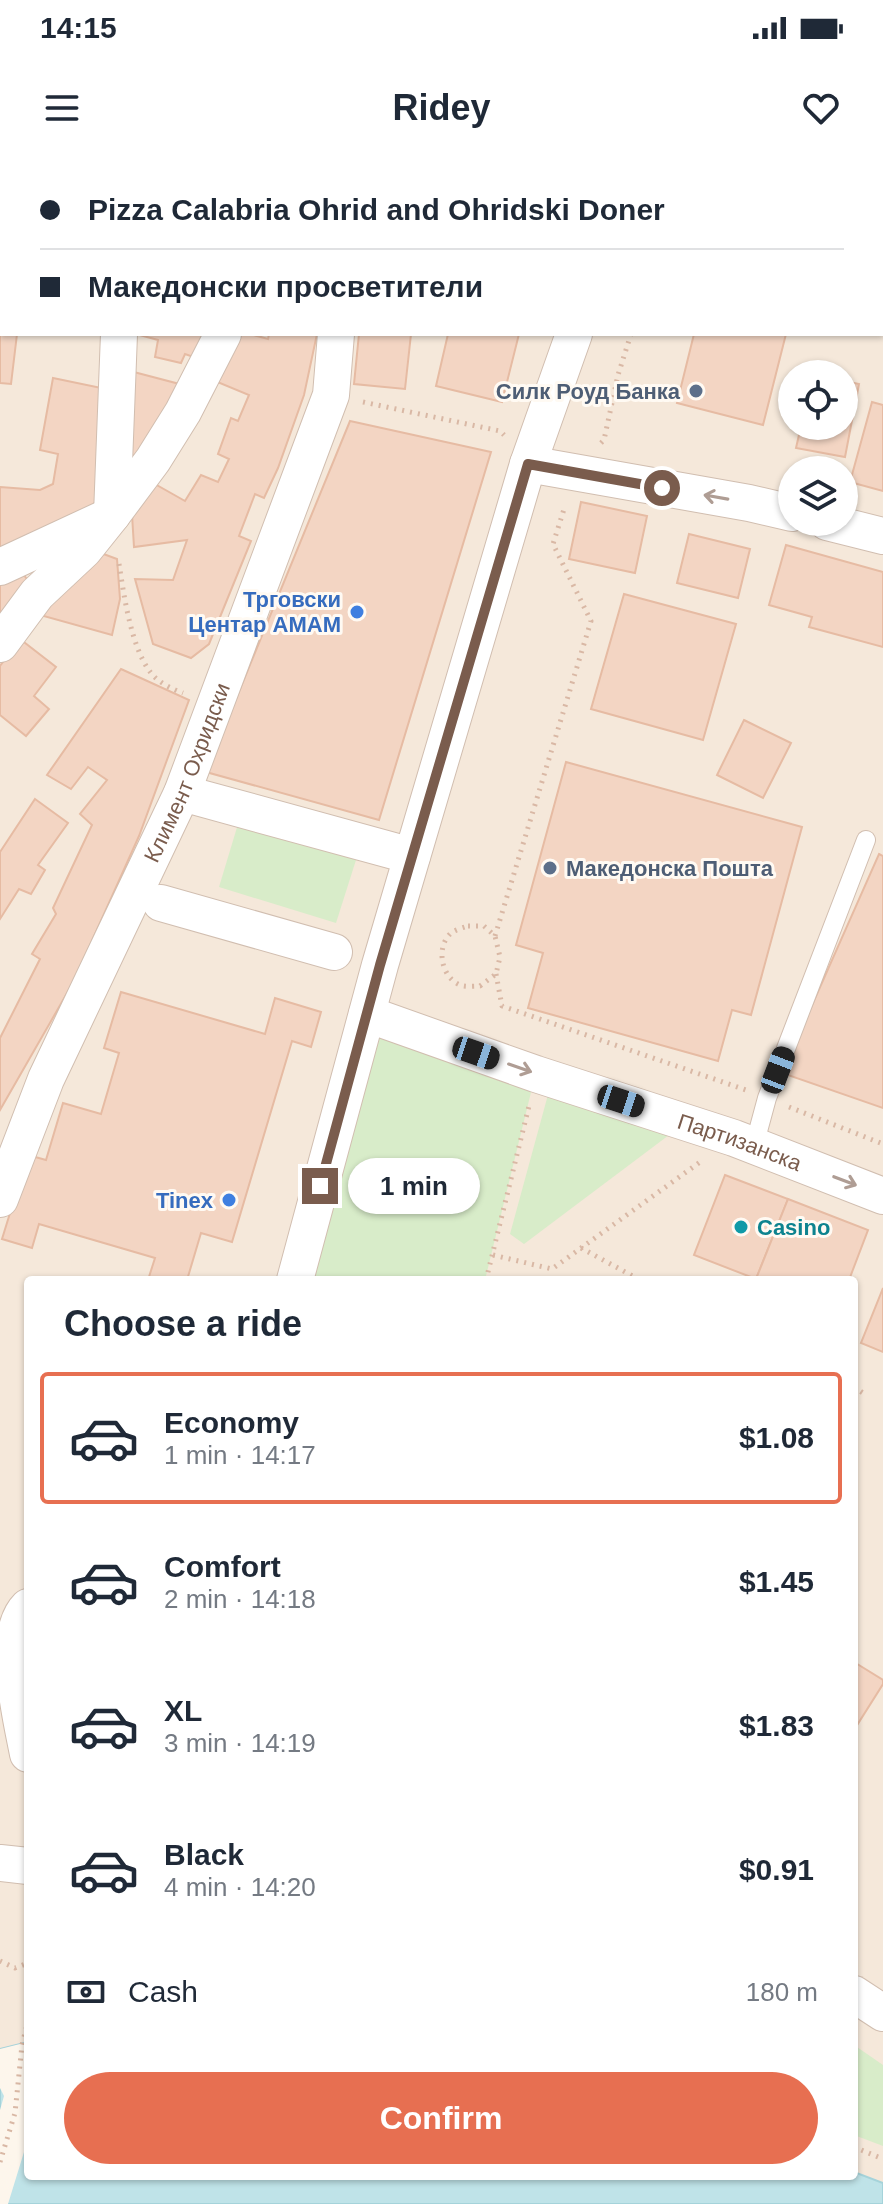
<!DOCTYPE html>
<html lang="en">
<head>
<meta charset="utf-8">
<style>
  :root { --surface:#fff; --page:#f2f2f3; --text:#1f2937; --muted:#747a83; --line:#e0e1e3; --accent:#e76f51 }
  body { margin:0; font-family:Arial,sans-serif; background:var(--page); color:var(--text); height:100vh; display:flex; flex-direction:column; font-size:30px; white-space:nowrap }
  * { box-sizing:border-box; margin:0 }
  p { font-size:26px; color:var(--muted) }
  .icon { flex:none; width:44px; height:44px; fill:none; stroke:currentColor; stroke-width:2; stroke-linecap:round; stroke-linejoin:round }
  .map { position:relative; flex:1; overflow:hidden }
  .details { position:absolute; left:24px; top:1116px; width:834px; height:904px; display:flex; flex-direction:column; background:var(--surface); border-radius:8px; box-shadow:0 2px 6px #0004 }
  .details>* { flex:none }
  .banner { position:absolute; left:0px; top:0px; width:884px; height:176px; box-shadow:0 2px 6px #0004; display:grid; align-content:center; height:176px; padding:0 40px; background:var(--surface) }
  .tools { position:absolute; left:778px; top:200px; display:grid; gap:16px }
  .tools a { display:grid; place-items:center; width:80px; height:80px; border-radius:50%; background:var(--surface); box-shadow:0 2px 6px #0004; font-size:40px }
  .end { position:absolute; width:36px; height:36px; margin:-18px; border:10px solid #7a5c4d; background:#fff; box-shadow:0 0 0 4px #fff }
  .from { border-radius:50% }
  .bubble { position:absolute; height:56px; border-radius:28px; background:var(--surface); box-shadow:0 2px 6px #0004; font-size:26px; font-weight:700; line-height:56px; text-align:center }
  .car { position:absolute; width:24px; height:48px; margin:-24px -12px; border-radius:10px; box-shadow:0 0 6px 2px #0007; background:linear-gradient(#222 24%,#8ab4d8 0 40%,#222 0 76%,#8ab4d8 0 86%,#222 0) }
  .banner b { display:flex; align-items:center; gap:28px; height:76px; font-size:30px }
  .banner b+b { border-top:2px solid var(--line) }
  .banner i { width:20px; height:20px; background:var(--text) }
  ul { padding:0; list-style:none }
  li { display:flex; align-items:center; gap:24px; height:132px; margin:0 16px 12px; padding:0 24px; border:4px solid transparent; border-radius:8px }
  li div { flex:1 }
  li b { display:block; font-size:30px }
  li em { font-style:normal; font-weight:700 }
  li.on { border-color:var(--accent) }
  li>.icon { width:72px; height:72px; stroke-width:1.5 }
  h2 { padding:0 40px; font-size:36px; line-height:96px }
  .pay { display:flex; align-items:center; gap:20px; height:88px; padding:0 40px; font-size:30px }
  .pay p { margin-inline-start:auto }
  .button { display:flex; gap:16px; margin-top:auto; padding:16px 40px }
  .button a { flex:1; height:92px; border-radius:48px; background:var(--accent); color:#fff; font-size:32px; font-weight:700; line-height:92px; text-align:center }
  .status { display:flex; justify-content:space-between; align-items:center; height:56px; padding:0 40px; background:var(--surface); direction:ltr }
  .status svg { height:22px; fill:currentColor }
  header { display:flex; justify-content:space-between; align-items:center; height:104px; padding:0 40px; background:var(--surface); font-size:36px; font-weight:700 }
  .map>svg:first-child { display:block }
</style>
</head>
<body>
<div class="status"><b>14:15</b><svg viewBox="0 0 49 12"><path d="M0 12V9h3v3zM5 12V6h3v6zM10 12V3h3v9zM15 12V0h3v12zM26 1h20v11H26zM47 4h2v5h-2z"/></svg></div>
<header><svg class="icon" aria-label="menu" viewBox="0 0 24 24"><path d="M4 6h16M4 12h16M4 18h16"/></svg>Ridey<svg class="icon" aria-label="heart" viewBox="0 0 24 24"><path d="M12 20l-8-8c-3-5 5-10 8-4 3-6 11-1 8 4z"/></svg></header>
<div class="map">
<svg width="883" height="2044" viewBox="0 0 883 2044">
  <rect width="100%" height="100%" fill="#fdf6ec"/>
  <!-- residential -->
  <path fill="#f5e8da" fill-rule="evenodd" d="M0,0H883V2023L854,2012V1120H28V1882L0,1889ZM2,2H882V174H2ZM792,214H844V266H792ZM792,310H844V362H792Z"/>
  <!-- green -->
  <g fill="#d8ecc9">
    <polygon points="238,664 356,700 336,763 219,727"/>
    <polygon points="368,860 535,916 485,1120 295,1120"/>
    <polygon points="549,931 677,969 524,1084 510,1074"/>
    <polygon points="854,1885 883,1905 883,1986 854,1975"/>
  </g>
  <!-- water -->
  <polygon fill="#bfe3e8" stroke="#a5d3da" stroke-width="2" points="28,1882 28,2016 854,2016 854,2012 883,2023 883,2044 0,2044 0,1889"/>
  <!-- pier -->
  <polygon fill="#fdf6ec" points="28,1882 28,1979 8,2044 0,2044 0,1950 4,1936 0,1928 0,1889"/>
  <!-- building -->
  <g fill="#f3d5c3" stroke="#e6bba3" stroke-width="2">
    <polygon points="93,0 129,0 121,2 93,2"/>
    <polygon points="224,0 266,0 273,2 224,2"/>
    <polygon points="377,0 464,0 463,2 376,2"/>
    <rect x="496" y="0" width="65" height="2"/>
    <rect x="761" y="0" width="99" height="2"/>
    <polygon points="0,9 2,10 2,44 0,49"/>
    <rect x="0" y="69" width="2" height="47"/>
    <polygon points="0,171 2,171 2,174 17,174 11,224 0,223"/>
    <polygon points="136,174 217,174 205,201 185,194 181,203 155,197 158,180"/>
    <polygon points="237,174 250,174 268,179 269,174 317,174 304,235 278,308 264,338 255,334 239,376 251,381 209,484 191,498 153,484 135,419 173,420 187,380 134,387 131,338 146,319 185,341 201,315 218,322 229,299 218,294 231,258 238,261 249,235 215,221"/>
    <polygon points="359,174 411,174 405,229 354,224"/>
    <polygon points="448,174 519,174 502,242 436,226"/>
    <polygon points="694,174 786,174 763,265 677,243"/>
    <polygon points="130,211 187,226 149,297 129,295"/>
    <polygon points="53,218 111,230 106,327 90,349 0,388 0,327 40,330 53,324 58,294 40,290"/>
    <polygon points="844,221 859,224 845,297 796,288 801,266 844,266"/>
    <polygon points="872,242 883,245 883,331 850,322"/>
    <polygon points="350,261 491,292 379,660 206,612"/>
    <polygon points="581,342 647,356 635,413 569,399"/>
    <polygon points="689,374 750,389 738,438 677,423"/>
    <polygon points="786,385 883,412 883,487 809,467 812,457 769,445"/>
    <polygon points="90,389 117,399 120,439 112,475 40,455"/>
    <polygon points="15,404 38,433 0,484 0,411"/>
    <polygon points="624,434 736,464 703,580 591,549"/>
    <polygon points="20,479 56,507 34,536 49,549 26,576 0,555 0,506"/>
    <polygon points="121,509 189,540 139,676 74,821 0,950 0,878 40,799 32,794 56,754 53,748 92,665 80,654 107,620 88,607 71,629 47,615"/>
    <polygon points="744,560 791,583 763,638 717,615"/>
    <polygon points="566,602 802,667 751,855 732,850 718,901 528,848 543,793 516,785"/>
    <polygon points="35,639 68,663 38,705 45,710 31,734 19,729 0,759 0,692"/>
    <polygon points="879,694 883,696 883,948 782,913"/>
    <polygon points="121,832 265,874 275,838 321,852 311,887 292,881 232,1082 201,1073 187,1120 148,1120 155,1098 39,1064 32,1088 2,1079 28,995 46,1000 63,943 101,954 119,893 104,888"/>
    <polygon points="725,1015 788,1039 756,1119 694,1095"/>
    <polygon points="788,1039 868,1070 849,1120 756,1119"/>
    <polygon points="883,1128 883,1192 861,1183"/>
    <polygon points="854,1502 883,1520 883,1524 854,1570"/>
  </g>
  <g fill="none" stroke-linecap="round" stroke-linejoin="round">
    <!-- lane casing -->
    <g stroke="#d1beb0" stroke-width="20">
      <polyline id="lane" points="754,986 767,938 866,680"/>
    </g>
    <!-- street casing -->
    <g stroke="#d1beb0" stroke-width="38">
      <g id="street">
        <polyline points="72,0 73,2"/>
        <polyline points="302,2 304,0"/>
        <polyline points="349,2 349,0"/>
        <polyline points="626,2 627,0"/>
        <polyline points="528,304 749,343 792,353"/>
        <polyline points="827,362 883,376"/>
        <polyline points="0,407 112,355 153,300 183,252 223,174"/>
        <polyline points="0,484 37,434 84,390 112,355 119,174"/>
        <polyline points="182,633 412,696"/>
        <polyline points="161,743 334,792"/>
        <path id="s1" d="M367,854L536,914L734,978L883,1036"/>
        <path id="s2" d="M0,1039L46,919L182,633L331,235L336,174"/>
        <polyline points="295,1120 380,805 528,304 574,174"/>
        <path d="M28,1447C0,1475 21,1557 28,1594"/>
        <polyline points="0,1703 28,1706"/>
        <polyline points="854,1834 883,1853"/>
      </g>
    </g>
    <!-- path -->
    <g stroke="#d9b8a5" stroke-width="5" stroke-dasharray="2 6" stroke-linecap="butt">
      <polyline points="682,2 682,0"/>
      <polyline points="363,242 500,271 504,275"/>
      <polyline points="601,283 604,280 618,215 631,174"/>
      <path d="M119,404C124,435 131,488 151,513C159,523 172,529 183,533"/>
      <path d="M468,766H484L495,776L500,797L496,814L480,826C474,826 465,827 460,825C441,817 436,788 450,774C454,770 462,768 468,766Z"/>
      <polyline points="495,776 591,461 553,384 565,346"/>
      <polyline points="496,814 502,846 746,930"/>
      <polyline points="789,947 883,984"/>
      <polyline points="581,1088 640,1120"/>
      <polyline points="493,1095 552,1109 700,1002"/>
      <polyline points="486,1120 529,946"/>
      <polyline points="695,1120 714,1120"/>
      <polyline points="854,1227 863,1233"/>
      <polyline points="0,1801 15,1808 28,1803"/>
      <polyline points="854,1987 883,1999"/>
      <polyline points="0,2002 15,1953 22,1885 28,1861"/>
    </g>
    <!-- lane -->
    <use href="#lane" stroke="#fff" stroke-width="18"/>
    <!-- street -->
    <use href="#street" stroke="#fff" stroke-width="36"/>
  </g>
  <!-- one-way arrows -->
  <defs><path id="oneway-shaft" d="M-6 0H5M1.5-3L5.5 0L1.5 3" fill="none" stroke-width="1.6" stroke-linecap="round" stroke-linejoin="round" transform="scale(2)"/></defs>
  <g stroke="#af9d94">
    <use href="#oneway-shaft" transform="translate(716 337) rotate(-170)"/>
    <use href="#oneway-shaft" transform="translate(520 908) rotate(19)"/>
    <use href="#oneway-shaft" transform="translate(845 1021) rotate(21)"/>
  </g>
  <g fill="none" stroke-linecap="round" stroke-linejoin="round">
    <!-- route -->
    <polyline stroke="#7a5c4d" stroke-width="10" points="320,1026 380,805 528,304 662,328"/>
  </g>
  <!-- markers -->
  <g fill="#5c6f8a" stroke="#fffaf3" stroke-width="3">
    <circle cx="696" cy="231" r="8"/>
    <circle cx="550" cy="708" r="8"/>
  </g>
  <g fill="#3f7fe0" stroke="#fffaf3" stroke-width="3">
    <circle cx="357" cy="452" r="8"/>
    <circle cx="229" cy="1040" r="8"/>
  </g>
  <circle fill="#0f9aa8" stroke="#fffaf3" stroke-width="3" cx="741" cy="1067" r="8"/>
  <g text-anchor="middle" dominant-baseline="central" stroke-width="6" stroke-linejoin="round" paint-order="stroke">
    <!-- service labels -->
    <g font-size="22" font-weight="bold" fill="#4e5e75" stroke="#fffaf3" text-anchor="end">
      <text x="680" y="231">Силк Роуд Банка</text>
      <text x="566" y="708" text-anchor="start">Македонска Пошта</text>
    </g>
    <!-- shop labels -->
    <g font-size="22" font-weight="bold" fill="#366cbe" stroke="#fffaf3" text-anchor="end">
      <text x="341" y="439">Трговски<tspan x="341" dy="25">Центар АМАМ</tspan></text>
      <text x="213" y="1040">Tinex</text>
    </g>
    <!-- street labels -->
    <g font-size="22" fill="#7a5c4d" stroke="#fffaf3">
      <text stroke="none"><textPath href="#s2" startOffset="466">Климент Охридски</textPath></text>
      <text stroke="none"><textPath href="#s1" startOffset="394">Партизанска</textPath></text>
    </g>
    <!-- culture labels -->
    <g font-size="22" font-weight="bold" fill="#0d838f" stroke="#fffaf3" text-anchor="start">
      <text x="757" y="1067">Casino</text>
    </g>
  </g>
</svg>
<div class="tools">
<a><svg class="icon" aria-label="locate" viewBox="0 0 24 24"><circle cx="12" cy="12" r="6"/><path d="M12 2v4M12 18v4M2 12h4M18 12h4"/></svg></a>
<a><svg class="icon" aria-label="layers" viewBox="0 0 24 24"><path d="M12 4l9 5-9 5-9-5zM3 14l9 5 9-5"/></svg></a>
</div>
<i class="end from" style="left:662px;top:328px"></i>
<i class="end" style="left:320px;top:1026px"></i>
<div class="bubble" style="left:348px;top:998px;width:132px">1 min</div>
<i class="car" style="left:476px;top:893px;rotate:109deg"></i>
<i class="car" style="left:778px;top:910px;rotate:21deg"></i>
<i class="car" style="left:621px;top:941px;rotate:108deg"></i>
<div class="banner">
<b><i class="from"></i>Pizza Calabria Ohrid and Ohridski Doner</b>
<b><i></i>Македонски просветители</b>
</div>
<section class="details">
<h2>Choose a ride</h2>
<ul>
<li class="on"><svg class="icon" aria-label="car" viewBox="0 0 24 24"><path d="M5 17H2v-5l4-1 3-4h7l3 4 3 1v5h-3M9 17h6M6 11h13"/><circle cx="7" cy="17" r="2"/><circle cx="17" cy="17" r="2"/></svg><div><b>Economy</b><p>1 min · 14:17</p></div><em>$1.08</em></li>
<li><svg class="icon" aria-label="car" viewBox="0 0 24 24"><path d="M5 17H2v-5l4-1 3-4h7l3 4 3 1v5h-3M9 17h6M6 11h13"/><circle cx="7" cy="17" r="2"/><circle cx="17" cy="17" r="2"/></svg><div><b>Comfort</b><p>2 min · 14:18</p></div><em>$1.45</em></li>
<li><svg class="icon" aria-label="car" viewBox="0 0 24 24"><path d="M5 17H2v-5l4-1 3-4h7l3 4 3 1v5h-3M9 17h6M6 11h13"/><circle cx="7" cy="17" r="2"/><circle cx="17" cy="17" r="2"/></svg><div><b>XL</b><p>3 min · 14:19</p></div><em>$1.83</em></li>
<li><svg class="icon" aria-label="car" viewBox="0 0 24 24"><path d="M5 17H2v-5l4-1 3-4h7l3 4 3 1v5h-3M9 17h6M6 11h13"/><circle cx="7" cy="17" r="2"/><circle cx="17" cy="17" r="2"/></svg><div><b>Black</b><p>4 min · 14:20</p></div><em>$0.91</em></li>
</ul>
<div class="pay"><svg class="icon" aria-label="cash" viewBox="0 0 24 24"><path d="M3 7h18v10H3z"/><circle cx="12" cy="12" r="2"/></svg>Cash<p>180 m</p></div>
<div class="button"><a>Confirm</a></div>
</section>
</div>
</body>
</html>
